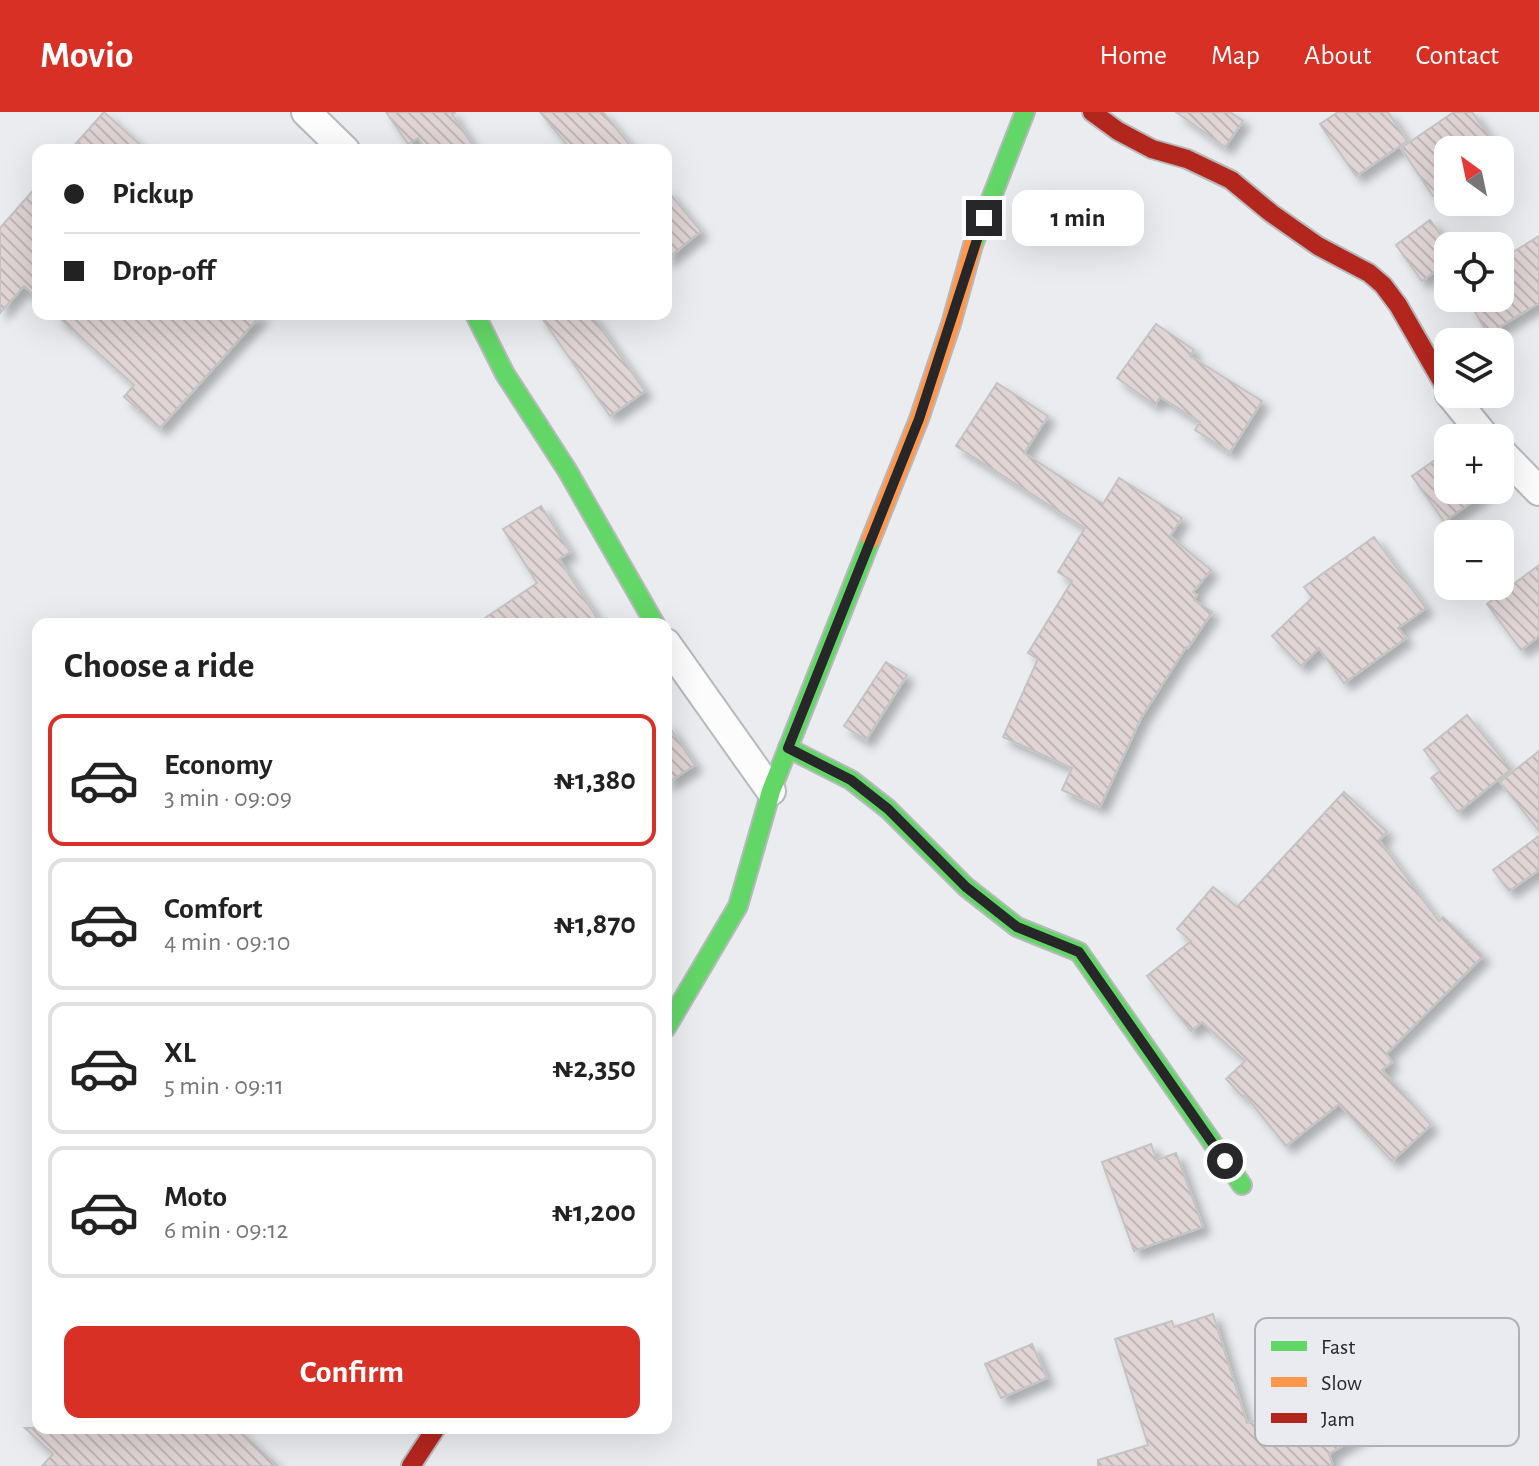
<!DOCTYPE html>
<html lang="en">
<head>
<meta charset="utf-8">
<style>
  :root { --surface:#fff; --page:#f2f2f2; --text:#222; --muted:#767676; --line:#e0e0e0; --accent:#d93025 }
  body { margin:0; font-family:"Alegreya Sans",sans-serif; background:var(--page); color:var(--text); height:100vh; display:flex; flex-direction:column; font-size:30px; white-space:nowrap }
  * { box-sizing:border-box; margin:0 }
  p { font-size:26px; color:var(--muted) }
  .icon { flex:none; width:44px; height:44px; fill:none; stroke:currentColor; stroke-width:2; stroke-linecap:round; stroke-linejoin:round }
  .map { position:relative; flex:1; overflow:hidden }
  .sheet { position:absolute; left:32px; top:506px; width:640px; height:816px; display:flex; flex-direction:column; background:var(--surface); border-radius:16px; box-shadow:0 8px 32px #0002 }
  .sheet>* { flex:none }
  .top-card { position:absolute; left:32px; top:32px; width:640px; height:176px; border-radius:16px; box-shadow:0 8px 32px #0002; display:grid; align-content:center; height:176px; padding:0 32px; background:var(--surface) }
  .needle { width:52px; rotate:327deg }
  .tools { position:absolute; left:1434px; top:24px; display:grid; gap:16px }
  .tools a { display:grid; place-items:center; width:80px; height:80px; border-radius:16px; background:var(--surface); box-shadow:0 8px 32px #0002; font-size:40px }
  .end { position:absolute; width:36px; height:36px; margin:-18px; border:10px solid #272729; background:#fff; box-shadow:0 0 0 4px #fff }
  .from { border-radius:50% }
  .bubble { position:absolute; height:56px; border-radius:16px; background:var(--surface); box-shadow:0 8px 32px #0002; font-size:26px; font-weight:700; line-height:56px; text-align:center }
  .top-card b { display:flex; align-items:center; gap:28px; height:76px; font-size:30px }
  .top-card b+b { border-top:2px solid var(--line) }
  .top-card i { width:20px; height:20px; background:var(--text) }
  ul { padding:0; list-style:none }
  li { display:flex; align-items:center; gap:24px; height:132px; margin:0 16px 12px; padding:0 16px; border:4px solid var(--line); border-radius:16px }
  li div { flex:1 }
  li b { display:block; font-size:30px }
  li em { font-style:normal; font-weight:700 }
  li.on { border-color:var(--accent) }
  li>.icon { width:72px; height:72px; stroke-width:1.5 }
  h2 { padding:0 32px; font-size:36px; line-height:96px }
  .action { display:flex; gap:16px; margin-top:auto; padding:16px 32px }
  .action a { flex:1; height:92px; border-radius:16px; background:var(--accent); color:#fff; font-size:32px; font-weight:700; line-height:92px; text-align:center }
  header { display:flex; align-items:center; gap:48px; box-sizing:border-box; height:112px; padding:0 40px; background:var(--accent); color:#fff }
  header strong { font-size:38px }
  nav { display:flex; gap:44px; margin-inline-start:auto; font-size:28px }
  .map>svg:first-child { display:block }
</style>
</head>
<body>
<header>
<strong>Movio</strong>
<nav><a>Home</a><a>Map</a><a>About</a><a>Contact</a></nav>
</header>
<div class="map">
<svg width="1539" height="1354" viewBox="0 0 1539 1354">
  <defs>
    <pattern id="building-back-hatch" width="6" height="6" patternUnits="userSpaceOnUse" patternTransform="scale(2)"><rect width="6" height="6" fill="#e0d4d5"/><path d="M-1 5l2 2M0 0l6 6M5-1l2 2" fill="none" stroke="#c0b6b7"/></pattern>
    <filter id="shadow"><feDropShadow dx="7" dy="7" stdDeviation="4" flood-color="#0004"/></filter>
  </defs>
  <rect width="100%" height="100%" fill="#eaecef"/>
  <!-- building -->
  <g fill="url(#building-back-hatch)" stroke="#c3c3c4" stroke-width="2" filter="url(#shadow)">
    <polygon points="104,0 146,38 70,38"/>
    <polygon points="386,0 456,0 452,2 476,38 426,38 418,26 408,32"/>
    <polygon points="540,0 603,0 634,38 571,38"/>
    <polygon points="1176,0 1230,0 1243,9 1225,35"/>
    <polygon points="1338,0 1388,0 1407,29 1356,64 1320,12"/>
    <polygon points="1454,0 1472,0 1499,38 1448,38 1448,74 1433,84 1401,36"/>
    <polygon points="38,73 38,187 24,174 0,201 0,116"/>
    <polygon points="666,77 701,119 666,148"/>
    <polygon points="1430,108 1448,133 1448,150 1422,169 1396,133"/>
    <polygon points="1539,124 1539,191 1488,222 1471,193 1483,186 1500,186 1500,148"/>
    <polygon points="55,202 262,202 160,316 124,285 134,273"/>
    <polygon points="539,202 591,202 645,279 610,304"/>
    <polygon points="1156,212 1194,238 1190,244 1262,289 1230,340 1195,318 1200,310 1160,285 1155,293 1117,266"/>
    <polygon points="997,271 1048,304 1024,341 1103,392 1119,366 1182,406 1170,424 1211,458 1193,480 1197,483 1194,488 1212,500 1188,536 1186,535 1141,606 1100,695 1062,678 1072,656 1003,625 1038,547 1028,541 1072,469 1058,460 1085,416 956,334"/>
    <polygon points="1448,339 1448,378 1489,378 1448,407 1448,415 1412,364"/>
    <polygon points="541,394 570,440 559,447 601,512 476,512 537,471 503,417"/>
    <polygon points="1374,425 1426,496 1398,516 1406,526 1344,571 1319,536 1301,554 1272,524 1312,486 1304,475"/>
    <polygon points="1539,453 1539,524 1521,538 1487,492"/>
    <polygon points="886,550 907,563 866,628 844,614"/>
    <polygon points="1467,603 1511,657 1458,700 1431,666 1440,659 1424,638"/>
    <polygon points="666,610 695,653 666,672"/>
    <polygon points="1539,639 1539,719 1500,670"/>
    <polygon points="1344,680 1387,720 1379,728 1439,809 1443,805 1483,844 1386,942 1392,950 1382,958 1431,1013 1392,1049 1339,992 1286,1034 1245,983 1243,985 1226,967 1245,949 1202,910 1191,919 1147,864 1191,829 1177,817 1213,775 1237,795"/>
    <polygon points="1539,724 1539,758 1509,779 1493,758"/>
    <polygon points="1151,1032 1157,1048 1176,1041 1203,1115 1134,1139 1102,1050"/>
    <polygon points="1213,1202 1247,1311 1313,1290 1320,1312 1376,1279 1391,1305 1329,1342 1333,1354 1098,1354 1098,1348 1148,1333 1115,1227 1172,1209 1174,1215"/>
    <polygon points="1032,1232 1047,1266 1001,1286 985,1252"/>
    <polygon points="25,1316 236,1316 278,1354 42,1354 53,1342"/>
  </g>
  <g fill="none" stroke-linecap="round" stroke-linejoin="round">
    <!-- street casing -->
    <g stroke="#b8b9bc" stroke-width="32">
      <g id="street">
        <polyline points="306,0 345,38"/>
        <polyline points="1450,282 1486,326"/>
        <polyline points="1500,339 1539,379"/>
        <polyline points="666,531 771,679"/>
      </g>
    </g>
    <!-- fast casing -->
    <g stroke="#b8b9bc" stroke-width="22">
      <g id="fast">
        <polyline points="973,133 1025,0"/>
        <polyline points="475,202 505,262 567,358 655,512"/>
        <polyline points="788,636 851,668 888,697 966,775 1017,815 1079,840 1242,1073"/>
        <polyline points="666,916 738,794 771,679 871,427"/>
      </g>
    </g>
    <!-- slow casing -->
    <g stroke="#b8b9bc" stroke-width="22">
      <polyline id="slow" points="871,427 919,307 951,212 973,133"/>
    </g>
    <!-- jam casing -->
    <g stroke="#b8b9bc" stroke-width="22">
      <g id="jam">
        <polyline points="1092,0 1118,19 1152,37 1187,47 1231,68 1271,101 1318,134 1369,161 1383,173 1398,193 1448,280"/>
        <polyline points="411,1354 436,1316"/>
      </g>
    </g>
    <!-- street -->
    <use href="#street" stroke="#fcfcfd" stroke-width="28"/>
    <!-- fast -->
    <use href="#fast" stroke="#63d668" stroke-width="18"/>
    <!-- slow -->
    <use href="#slow" stroke="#ff974d" stroke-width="18"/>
    <!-- jam -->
    <use href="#jam" stroke="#b3261e" stroke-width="18"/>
  </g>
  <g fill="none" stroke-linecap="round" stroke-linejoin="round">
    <!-- route -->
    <polyline stroke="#272729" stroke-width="10" points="984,106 919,307 788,636 851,668 888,697 966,775 1017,815 1079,840 1225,1049"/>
  </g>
  <!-- legend -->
  <rect x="1255" y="1206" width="264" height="128" rx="12" fill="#e9ebf0" stroke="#afb0b4" stroke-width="2"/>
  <rect x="1271" y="1229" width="36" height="10" fill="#63d668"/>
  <rect x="1271" y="1265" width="36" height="10" fill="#ff974d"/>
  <rect x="1271" y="1301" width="36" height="10" fill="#b3261e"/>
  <g font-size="22" fill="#272729">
    <text x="1321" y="1242">Fast</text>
    <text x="1321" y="1278">Slow</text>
    <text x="1321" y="1314">Jam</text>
  </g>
</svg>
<div class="tools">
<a><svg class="needle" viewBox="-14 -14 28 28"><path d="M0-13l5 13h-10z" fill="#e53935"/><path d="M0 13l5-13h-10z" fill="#767676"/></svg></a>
<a><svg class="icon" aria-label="locate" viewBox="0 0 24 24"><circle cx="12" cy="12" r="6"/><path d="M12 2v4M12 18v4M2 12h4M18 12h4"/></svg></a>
<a><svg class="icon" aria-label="layers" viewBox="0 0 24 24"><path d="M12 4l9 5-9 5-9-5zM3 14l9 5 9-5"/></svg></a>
<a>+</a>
<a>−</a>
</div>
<i class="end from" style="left:1225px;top:1049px"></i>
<i class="end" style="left:984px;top:106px"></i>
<div class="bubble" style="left:1012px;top:78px;width:132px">1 min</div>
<div class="top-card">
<b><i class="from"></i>Pickup</b>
<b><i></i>Drop-off</b>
</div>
<section class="sheet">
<h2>Choose a ride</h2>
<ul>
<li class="on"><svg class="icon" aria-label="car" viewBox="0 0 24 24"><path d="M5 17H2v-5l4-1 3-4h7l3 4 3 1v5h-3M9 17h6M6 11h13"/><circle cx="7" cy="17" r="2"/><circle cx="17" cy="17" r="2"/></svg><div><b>Economy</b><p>3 min · 09:09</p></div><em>₦1,380</em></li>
<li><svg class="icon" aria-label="car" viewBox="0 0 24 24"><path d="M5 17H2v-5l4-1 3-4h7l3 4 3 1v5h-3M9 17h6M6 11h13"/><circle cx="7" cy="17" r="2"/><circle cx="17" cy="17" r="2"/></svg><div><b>Comfort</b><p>4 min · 09:10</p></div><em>₦1,870</em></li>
<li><svg class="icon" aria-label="car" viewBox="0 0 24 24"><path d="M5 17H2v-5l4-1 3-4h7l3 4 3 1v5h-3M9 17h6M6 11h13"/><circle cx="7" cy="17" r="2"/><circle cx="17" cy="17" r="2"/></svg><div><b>XL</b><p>5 min · 09:11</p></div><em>₦2,350</em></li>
<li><svg class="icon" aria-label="car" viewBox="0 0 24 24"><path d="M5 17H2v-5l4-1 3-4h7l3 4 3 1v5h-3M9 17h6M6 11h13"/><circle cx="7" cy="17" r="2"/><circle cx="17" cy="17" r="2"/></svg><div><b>Moto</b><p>6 min · 09:12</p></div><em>₦1,200</em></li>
</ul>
<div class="action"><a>Confirm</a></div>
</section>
</div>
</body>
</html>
